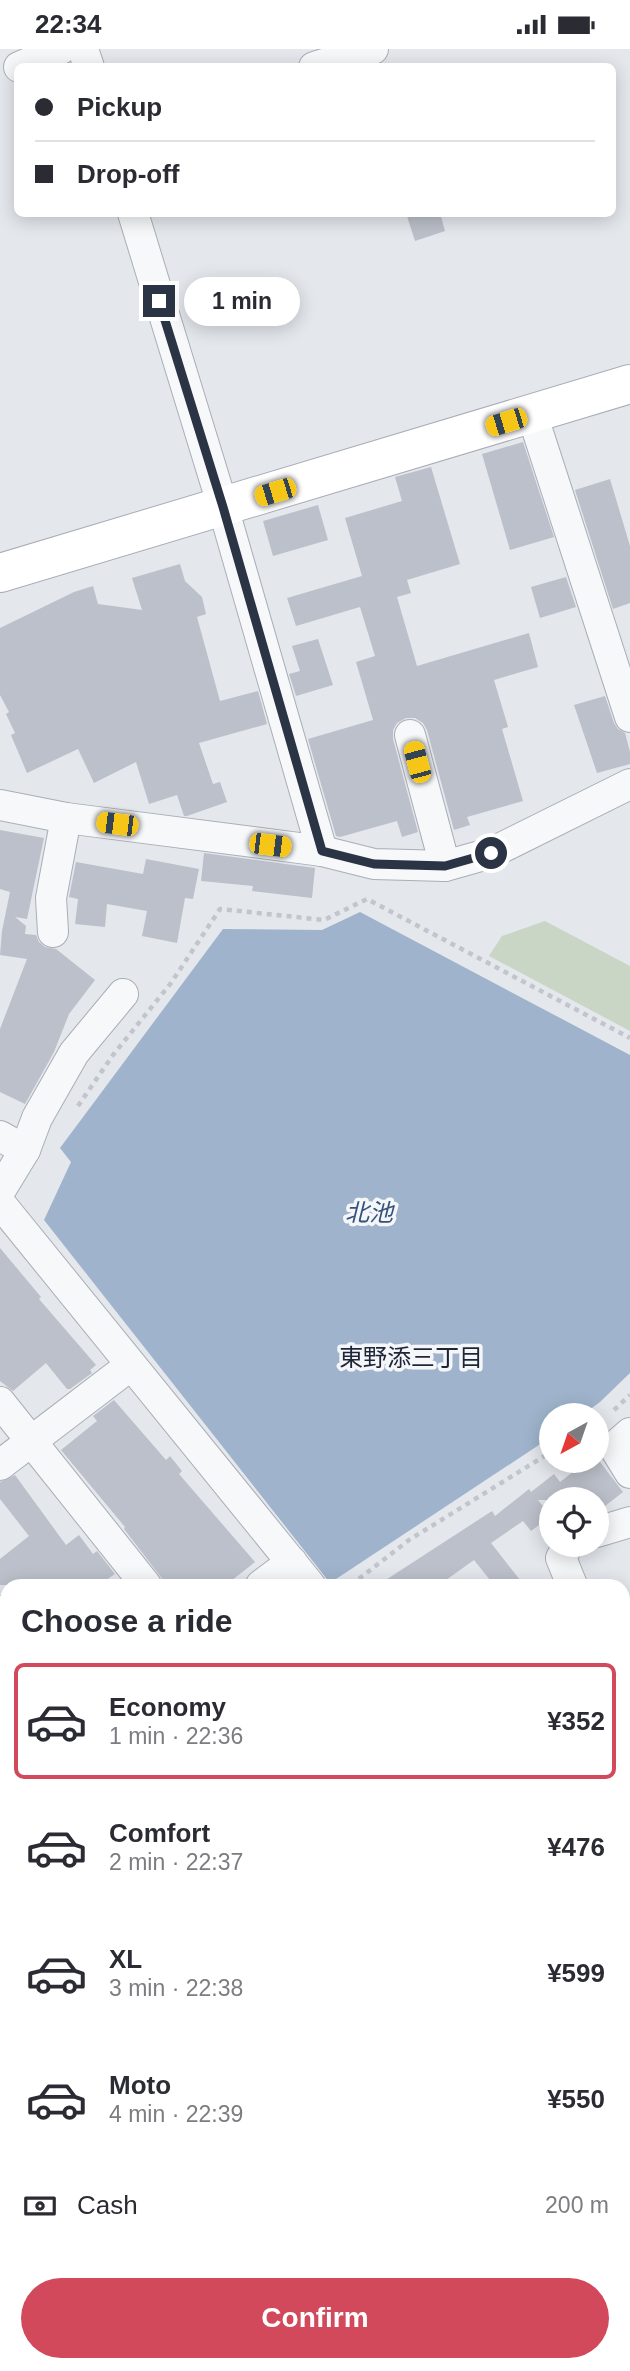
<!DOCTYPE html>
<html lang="en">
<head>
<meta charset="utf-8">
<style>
  :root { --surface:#fff; --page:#f2f2f3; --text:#2b2b33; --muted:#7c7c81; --line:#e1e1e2; --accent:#d1495b }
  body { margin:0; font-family:Arial,"Noto Sans JP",sans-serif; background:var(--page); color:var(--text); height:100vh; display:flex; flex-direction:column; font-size:26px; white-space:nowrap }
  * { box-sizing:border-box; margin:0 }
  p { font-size:23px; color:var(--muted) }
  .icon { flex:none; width:38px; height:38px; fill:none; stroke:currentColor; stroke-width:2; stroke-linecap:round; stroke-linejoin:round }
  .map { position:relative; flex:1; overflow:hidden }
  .side { position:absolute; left:0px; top:1530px; width:630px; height:793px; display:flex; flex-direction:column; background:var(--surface); border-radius:21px 21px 0 0; box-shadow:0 4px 18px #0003 }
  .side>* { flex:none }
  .hud { position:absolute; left:14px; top:14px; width:602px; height:154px; border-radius:10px; box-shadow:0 4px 18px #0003; display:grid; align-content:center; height:154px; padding:0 21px; background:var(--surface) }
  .needle { width:46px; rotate:220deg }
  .buttons { position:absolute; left:539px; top:1354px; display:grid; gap:14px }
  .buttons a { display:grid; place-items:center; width:70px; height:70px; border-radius:50%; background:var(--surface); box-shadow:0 4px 18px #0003; font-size:35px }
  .end { position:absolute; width:32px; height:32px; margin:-16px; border:9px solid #2b3445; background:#fff; box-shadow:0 0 0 4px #fff }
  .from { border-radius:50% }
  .bubble { position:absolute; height:49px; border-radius:24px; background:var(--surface); box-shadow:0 4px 18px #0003; font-size:23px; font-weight:700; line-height:49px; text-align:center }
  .car { position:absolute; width:21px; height:42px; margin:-21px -10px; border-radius:9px; box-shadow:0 0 5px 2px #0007; background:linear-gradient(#f5c518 24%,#345 0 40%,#f5c518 0 76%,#345 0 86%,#f5c518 0) }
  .hud b { display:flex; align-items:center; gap:24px; height:66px; font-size:26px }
  .hud b+b { border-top:2px solid var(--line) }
  .hud i { width:18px; height:18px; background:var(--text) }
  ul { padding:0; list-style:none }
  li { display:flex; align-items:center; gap:21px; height:116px; margin:0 14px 10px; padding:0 7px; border:4px solid transparent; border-radius:10px }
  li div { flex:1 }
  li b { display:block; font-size:26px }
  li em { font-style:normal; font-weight:700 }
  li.on { border-color:var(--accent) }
  li>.icon { width:63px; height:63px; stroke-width:1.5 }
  h2 { padding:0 21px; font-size:32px; line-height:84px }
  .pay { display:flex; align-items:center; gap:18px; height:77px; padding:0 21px; font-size:26px }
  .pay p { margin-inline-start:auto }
  .button { display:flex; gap:14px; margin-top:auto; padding:14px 21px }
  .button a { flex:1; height:80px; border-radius:42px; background:var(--accent); color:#fff; font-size:28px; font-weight:700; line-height:80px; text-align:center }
  .status { display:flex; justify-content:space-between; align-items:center; height:49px; padding:0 35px; background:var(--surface); direction:ltr }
  .status svg { height:19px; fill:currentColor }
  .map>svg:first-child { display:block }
</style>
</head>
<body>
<div class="status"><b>22:34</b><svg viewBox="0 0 49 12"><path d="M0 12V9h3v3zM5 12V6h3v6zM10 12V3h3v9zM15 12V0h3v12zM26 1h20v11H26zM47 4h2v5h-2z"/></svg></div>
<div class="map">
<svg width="630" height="2322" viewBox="0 0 630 2322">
  <rect width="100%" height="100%" fill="#e4e7ec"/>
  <!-- green -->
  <g fill="#c9d6c5">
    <polygon points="545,872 630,917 630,982 489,907 502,887"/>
    <polygon points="246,2315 413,2315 430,2322 243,2322"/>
  </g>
  <!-- water -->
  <polygon fill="#9fb4cc" points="360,863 630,1006 630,1324 600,1353 581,1367 551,1367 551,1388 330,1534 44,1171 71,1113 60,1099 223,880 322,881"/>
  <!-- building -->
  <g fill="#bbc0ca">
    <polygon points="406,164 440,164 445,182 415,192"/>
    <polygon points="523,393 554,488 510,501 482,405"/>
    <polygon points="431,418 460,515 407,531 411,544 397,548 417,617 529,584 538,618 494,631 508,678 502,680 523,752 467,768 470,776 454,781 427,681 423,674 415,669 406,669 397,674 393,681 393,690 418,783 402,788 397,772 340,788 336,787 308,690 373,671 356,613 375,607 360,558 296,577 287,549 362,527 345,469 402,452 395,428"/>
    <polygon points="610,430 630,497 630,554 613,560 575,441"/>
    <polygon points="318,456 328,491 273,507 263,472"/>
    <polygon points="180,515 185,532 202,548 206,565 197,568 220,652 258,642 267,675 199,694 213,735 220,733 227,753 187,767 184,767 177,746 149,755 136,713 94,734 78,700 27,724 11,686 15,684 6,665 9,663 0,646 0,579 74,543 93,537 98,555 142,561 132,529"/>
    <polygon points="566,528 576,558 540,569 531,538"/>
    <polygon points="318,590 333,636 296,647 289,625 300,622 292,597"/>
    <polygon points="605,647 614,674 618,680 625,684 630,703 630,715 597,724 574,656"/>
    <polygon points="0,781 44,789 27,870 15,868 26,877 25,885 36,886 39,893 45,898 56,900 95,931 69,965 54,1003 25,1055 0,1043 0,980 27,910 0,906 2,882 10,843 0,840"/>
    <polygon points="204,804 315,819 312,849 252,842 253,837 201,832"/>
    <polygon points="146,810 199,820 193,850 185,849 177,894 142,887 147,862 107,855 105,878 75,875 78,850 69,848 76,813 143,825"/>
    <polygon points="0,1199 41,1248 39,1250 96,1316 90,1321 92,1324 70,1340 67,1340 46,1314 13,1342 0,1332"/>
    <polygon points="114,1351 166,1411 170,1407 182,1422 179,1425 255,1513 226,1536 167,1536 124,1480 125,1478 61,1401 97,1372 93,1367"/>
    <polygon points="597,1409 623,1443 600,1461 597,1457 597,1451 538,1451 551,1467 531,1482 523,1472 491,1494 524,1536 494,1536 474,1511 439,1536 378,1536 492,1462 495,1467 529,1440 531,1443 554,1425 560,1433 587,1412 597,1412"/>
    <polygon points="15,1426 66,1496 79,1486 93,1505 97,1502 115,1525 99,1536 0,1536 0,1510 29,1487 0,1450 0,1433"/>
  </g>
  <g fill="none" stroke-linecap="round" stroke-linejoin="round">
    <!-- lane casing -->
    <g stroke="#a9aeb7" stroke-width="16">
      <polyline id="lane" points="623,1808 630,1800"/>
    </g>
    <!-- street casing -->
    <g stroke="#a9aeb7" stroke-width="32">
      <g id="street">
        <polyline points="83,0 89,18"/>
        <polyline points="19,18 61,0"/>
        <polyline points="314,18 373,0"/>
        <polyline points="133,164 223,458 322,802"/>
        <polyline points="532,365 630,668"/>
        <polyline points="410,686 445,817"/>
        <polyline points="0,756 66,769 322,802 374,815 445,817 491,804 630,735"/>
        <polyline points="53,883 51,849 66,769"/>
        <polyline points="0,1087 25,1101 0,1142"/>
        <polyline points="25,1101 37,1069 74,1004 123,945"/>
        <polyline points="0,1154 310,1536"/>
        <polyline points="0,1353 146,1536"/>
        <polyline points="630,1384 614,1398 630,1424"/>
        <polyline points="0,1416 131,1316"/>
        <polyline points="597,1483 630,1473"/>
        <polyline points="568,1496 561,1509 572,1536"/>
        <polyline points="261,1536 292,1513"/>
        <polyline points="0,1562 7,1571"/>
        <polyline points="623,1637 630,1636"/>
        <polyline points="0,1715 7,1718"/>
        <polyline points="623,1932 630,1936"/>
        <polyline points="623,2130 630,2097"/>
        <polyline points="0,2140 7,2142"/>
        <polyline points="453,2315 470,2322"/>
      </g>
    </g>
    <!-- secondary casing -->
    <g stroke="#a9aeb7" stroke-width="40">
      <g id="secondary">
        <polyline points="0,524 630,335"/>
        <polyline points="0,1926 7,1928"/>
        <polyline points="623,2170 630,2173"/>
        <polyline points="537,2322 540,2315"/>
      </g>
    </g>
    <!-- path -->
    <g stroke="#c2c5cb" stroke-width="4.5" stroke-dasharray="5 5" stroke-linecap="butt">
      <polyline points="78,1057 113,1006 171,934 220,860 324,871 367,850 630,989"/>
      <polyline points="614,1361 630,1346"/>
      <polyline points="351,1536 409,1491 551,1403"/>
    </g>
    <!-- lane -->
    <use href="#lane" stroke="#f7f8fa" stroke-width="14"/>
    <!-- street -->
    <use href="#street" stroke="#f7f8fa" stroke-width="30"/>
    <!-- secondary -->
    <use href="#secondary" stroke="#fff" stroke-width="38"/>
  </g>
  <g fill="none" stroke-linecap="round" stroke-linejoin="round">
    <!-- route -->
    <polyline stroke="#2b3445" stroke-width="9" points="159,252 223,458 322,802 374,815 445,817 491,804"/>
  </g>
  <g text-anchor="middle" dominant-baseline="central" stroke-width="7" stroke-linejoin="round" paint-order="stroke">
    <!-- water labels -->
    <g font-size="24" font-style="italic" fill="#34527a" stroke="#f4f6f9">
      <text x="369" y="1163">北池</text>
    </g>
    <!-- neighbourhood labels -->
    <g font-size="24" fill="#1d2536" stroke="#f4f6f9">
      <text x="411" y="1308">東野添三丁目</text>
    </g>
  </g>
</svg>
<div class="buttons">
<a><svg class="needle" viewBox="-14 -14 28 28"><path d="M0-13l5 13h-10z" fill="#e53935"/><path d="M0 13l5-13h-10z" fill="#7c7c81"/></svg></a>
<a><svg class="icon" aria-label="locate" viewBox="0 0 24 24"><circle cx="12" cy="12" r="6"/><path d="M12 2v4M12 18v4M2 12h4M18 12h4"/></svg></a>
</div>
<i class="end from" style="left:491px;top:804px"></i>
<i class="end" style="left:159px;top:252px"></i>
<div class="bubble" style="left:184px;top:228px;width:116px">1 min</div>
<i class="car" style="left:506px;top:373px;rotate:253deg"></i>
<i class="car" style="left:275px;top:443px;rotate:253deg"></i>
<i class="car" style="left:417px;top:713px;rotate:345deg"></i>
<i class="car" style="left:117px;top:775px;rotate:277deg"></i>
<i class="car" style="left:270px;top:796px;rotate:97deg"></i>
<div class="hud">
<b><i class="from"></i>Pickup</b>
<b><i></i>Drop-off</b>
</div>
<section class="side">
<h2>Choose a ride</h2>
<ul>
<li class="on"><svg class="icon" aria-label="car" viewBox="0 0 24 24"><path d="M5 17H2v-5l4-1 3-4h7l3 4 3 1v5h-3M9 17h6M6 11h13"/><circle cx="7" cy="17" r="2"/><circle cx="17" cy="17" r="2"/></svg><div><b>Economy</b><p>1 min · 22:36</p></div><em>¥352</em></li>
<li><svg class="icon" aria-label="car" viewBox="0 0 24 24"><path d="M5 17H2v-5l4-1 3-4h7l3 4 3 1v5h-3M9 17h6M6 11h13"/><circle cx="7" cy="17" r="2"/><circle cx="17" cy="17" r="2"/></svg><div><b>Comfort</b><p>2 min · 22:37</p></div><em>¥476</em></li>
<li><svg class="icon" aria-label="car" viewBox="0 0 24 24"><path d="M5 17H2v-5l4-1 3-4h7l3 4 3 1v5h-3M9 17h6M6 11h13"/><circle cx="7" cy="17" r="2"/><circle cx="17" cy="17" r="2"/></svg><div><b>XL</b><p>3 min · 22:38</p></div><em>¥599</em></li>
<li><svg class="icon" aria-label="car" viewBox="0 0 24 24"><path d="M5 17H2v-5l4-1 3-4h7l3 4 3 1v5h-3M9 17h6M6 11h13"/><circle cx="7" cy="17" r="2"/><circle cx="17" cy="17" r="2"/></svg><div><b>Moto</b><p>4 min · 22:39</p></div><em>¥550</em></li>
</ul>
<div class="pay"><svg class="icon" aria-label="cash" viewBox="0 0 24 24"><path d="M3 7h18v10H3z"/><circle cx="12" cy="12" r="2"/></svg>Cash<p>200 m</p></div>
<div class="button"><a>Confirm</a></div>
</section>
</div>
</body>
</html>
